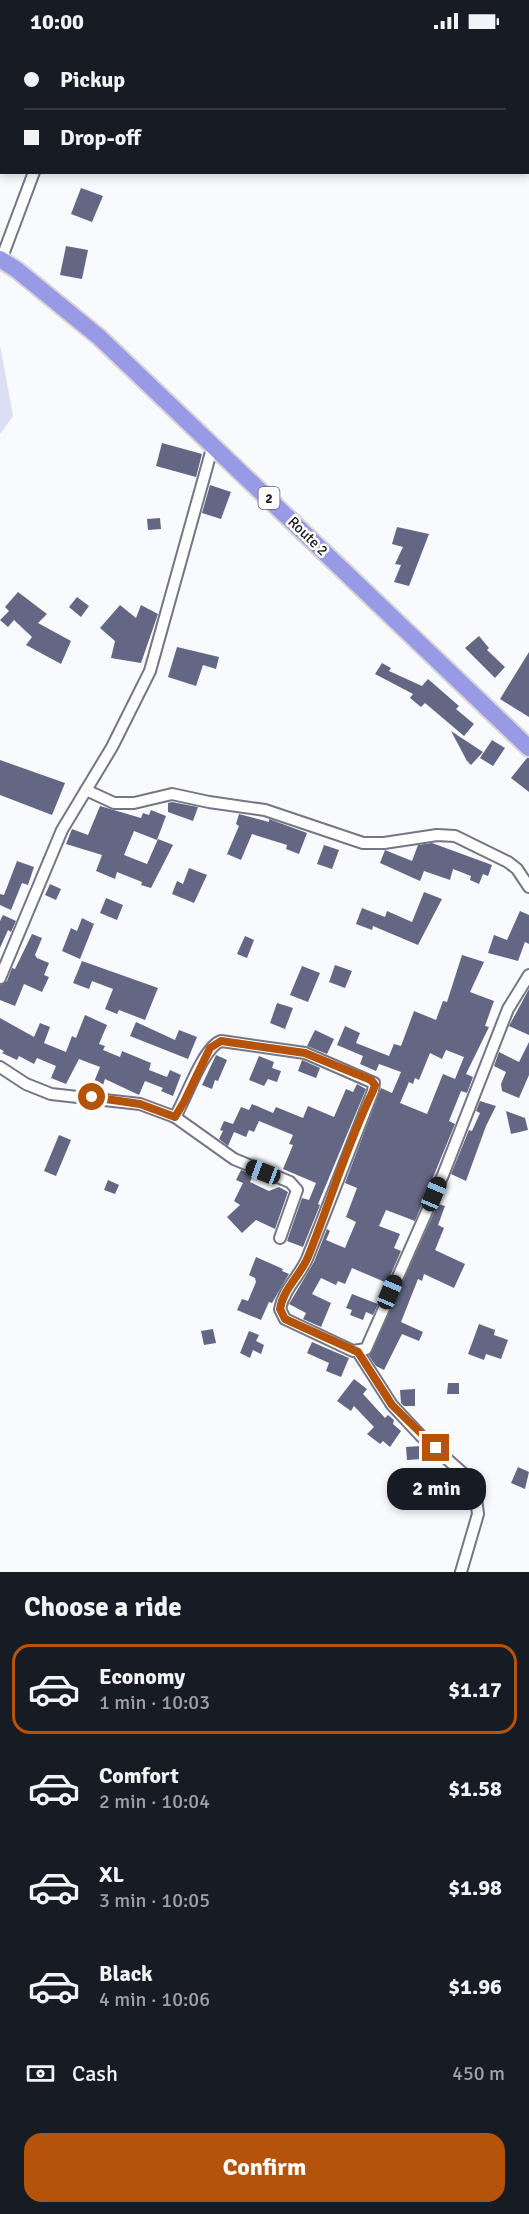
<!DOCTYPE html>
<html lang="en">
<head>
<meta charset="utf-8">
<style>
  :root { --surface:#171b24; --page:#242831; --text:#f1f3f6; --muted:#9ea1a6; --line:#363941; --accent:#b45309 }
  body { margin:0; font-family:Signika,sans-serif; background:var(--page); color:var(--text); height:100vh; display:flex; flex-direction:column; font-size:22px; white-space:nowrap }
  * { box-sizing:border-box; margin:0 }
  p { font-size:20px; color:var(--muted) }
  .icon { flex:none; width:33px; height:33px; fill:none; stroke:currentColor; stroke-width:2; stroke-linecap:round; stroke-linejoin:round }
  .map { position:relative; height:1530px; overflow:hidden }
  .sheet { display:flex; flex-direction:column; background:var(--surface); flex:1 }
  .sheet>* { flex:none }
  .hud { position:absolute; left:0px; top:0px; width:530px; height:132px; box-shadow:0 3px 9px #0003; display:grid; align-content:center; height:132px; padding:0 24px; background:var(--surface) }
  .end { position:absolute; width:27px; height:27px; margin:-14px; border:8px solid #b45309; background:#fff; box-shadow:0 0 0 3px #fff }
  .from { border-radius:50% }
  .bubble { position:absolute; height:42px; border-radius:18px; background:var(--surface); box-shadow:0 3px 9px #0003; font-size:20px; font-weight:700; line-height:42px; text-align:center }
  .car { position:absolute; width:18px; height:36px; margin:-18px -9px; border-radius:8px; box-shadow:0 0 4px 2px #0007; background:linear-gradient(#222 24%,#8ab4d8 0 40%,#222 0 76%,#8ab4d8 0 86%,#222 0) }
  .hud b { display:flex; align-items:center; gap:21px; height:57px; font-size:22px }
  .hud b+b { border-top:2px solid var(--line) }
  .hud i { width:15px; height:15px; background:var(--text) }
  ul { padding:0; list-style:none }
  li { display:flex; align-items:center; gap:18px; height:90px; margin:0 12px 9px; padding:0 12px; border:3px solid transparent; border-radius:18px }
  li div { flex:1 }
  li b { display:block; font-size:22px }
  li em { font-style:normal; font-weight:700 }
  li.selected { border-color:var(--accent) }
  li>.icon { width:54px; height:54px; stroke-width:1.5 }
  h2 { padding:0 24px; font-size:27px; line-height:72px }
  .pay { display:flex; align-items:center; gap:15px; height:66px; padding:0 24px; font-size:22px }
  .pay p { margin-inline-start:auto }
  .action { display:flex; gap:12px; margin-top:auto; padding:12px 24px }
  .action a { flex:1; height:69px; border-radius:18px; background:var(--accent); color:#fff; font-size:24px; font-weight:700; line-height:69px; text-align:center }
  .status { display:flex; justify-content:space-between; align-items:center; height:42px; padding:0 30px; background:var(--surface); direction:ltr }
  .status svg { height:16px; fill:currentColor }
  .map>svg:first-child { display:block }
</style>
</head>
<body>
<div class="status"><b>10:00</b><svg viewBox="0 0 49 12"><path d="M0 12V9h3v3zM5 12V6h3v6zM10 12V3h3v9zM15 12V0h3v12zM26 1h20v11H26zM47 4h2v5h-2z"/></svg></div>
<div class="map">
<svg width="529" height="1530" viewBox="0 0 529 1530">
  <rect width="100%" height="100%" fill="#f9fafd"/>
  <!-- green -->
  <polygon fill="#dcdff3" points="0,303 13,374 0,392"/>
  <!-- building -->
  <g fill="#646783" fill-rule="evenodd">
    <polygon points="81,146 103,154 92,180 71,172"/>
    <polygon points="66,204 88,208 82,237 60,233"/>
    <polygon points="162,401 202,412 196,435 156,424"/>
    <polygon points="210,443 231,450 221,477 202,471"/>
    <polygon points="160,476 161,487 148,488 147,477"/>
    <polygon points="397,485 429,492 409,544 394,540 401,523 395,522 403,505 392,502"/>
    <polygon points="18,550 47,572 38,581 71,599 61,622 26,603 32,595 14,578 8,585 0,578 9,569 5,565"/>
    <polygon points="77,555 89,564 81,575 69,565"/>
    <polygon points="120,563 136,576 141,563 158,572 141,621 111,616 115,599 100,586"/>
    <polygon points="479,594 489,606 487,608 505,625 495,636 465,606"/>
    <polygon points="177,605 219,615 216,627 203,623 196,644 168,635"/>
    <polygon points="529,610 529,675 500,657"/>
    <polygon points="382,621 391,626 389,629 422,644 428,637 459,664 456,667 474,682 464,694 425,661 421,665 410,656 413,652 375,632"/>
    <polygon points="451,689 483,710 471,723 467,719"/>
    <polygon points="492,698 505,706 493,724 480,716"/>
    <polygon points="527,716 529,716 529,750 511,736"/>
    <polygon points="0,718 65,741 52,773 0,753"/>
    <polygon points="172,760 198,765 193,779 168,770 168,761"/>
    <polygon points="100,764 141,776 143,771 149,773 151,768 166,774 157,798 134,789 124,813 147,822 158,797 173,803 151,846 141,843 142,840 117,830 115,837 96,829 102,813 66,802 72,787 88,793"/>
    <polygon points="239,772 269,780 269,777 307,791 299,812 286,807 287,803 252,792 241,818 227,812 239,784 236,782"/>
    <polygon points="432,801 492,823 488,834 483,832 479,842 470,838 471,834 453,827 450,838 424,829 420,839 380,821 385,808 412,819 418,803"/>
    <polygon points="324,803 339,808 332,827 317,822"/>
    <polygon points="17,819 34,825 28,843 22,841 11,868 0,863 0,852 4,853"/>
    <polygon points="189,826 207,833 194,861 172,852 177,839 183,842"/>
    <polygon points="50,842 61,847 56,858 45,853"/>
    <polygon points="424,850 442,857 418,903 373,884 372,888 356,882 362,866 385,875 387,869 412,880"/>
    <polygon points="106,856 123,863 117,878 100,871"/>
    <polygon points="520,869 529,873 529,902 525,900 518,919 488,911 494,893 507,898"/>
    <polygon points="3,873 16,879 11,890 8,888 0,906 0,879"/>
    <polygon points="82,876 94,882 80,917 62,909 71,886 77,889"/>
    <polygon points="32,892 42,896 35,913 37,916 49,921 44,933 49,935 42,950 24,942 15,964 0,958 0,943 7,939 12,926 15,927"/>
    <polygon points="245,894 254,898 247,916 237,912"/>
    <path d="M462,913L484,920L470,950L494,959L485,984L489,985L466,1032L473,1035L467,1051L461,1049L449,1079L455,1082L415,1179L386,1168L379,1184L400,1192L394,1206L401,1209L387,1241L352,1226L345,1242L338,1239L336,1243L321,1236L312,1252L331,1261L321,1285L303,1277L306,1271L289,1262L314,1220L327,1187L330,1189L326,1198L345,1206L356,1180L346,1175L357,1146L345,1141L381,1046L392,1051L401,1030L379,1022L376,1029L360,1022L363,1014L337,1003L345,984L360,991L356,1001L389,1014L394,1002L401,1004L414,969L436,978L443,959L447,960ZM446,1008L464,1015L455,1037L443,1032L427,1072L400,1061L409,1040L413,1042L415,1036L419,1038L430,1011L442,1017Z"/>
    <polygon points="82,919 158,946 145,978 119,968 117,972 105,967 113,947 92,939 89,947 73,941"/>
    <polygon points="335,923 352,929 345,946 329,940"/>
    <polygon points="302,924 320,931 308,960 290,953"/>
    <polygon points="529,947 529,993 509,984"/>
    <polygon points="277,961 293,966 285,987 270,981"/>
    <polygon points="85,973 107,983 99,1002 105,1004 103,1008 120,1015 122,1009 151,1021 149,1028 167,1035 170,1028 181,1033 173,1054 161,1049 163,1046 145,1039 139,1053 105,1037 103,1043 94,1040 100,1025 79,1017 66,1042 51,1036 56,1024 37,1016 34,1022 19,1014 17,1018 2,1011 4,1009 0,1007 0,976 34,995 40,981 50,985 44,1001 66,1010 72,994 76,996"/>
    <polygon points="136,980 175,998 179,988 197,995 188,1017 130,994"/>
    <polygon points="315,988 334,997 327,1012 307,1004"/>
    <polygon points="529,1000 529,1033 519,1056 502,1049 501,1042 506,1030 494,1024 499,1010 519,1020"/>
    <polygon points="216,1013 227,1018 218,1039 215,1038 212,1047 202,1043"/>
    <polygon points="259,1014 274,1020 272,1026 281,1029 277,1040 268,1037 264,1044 249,1038"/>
    <polygon points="302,1018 320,1026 316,1036 298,1029"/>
    <polygon points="357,1042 366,1047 318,1162 320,1163 303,1205 287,1199 302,1156 309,1158 316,1141 283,1127 293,1103 289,1102 293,1093 259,1079 254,1090 249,1088 246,1095 234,1090 228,1104 219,1097 223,1089 220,1088 224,1079 233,1082 241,1065 249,1068 252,1062 273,1071 276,1065 303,1076 308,1064 334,1075 346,1047 353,1050"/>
    <polygon points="480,1059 496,1064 486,1084 466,1139 451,1132 469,1088 472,1089 480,1071 476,1069"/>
    <polygon points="506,1069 525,1076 528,1088 511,1092"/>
    <polygon points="59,1093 71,1098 56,1134 44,1129"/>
    <polygon points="241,1128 253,1133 250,1140 269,1149 279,1145 288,1150 275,1187 256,1178 242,1191 227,1175 240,1163 234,1159 243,1141 236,1138"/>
    <polygon points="108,1138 119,1143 115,1152 104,1148"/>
    <polygon points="438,1162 445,1164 438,1183 444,1186 435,1208 465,1222 454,1246 424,1232 422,1239 418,1237 401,1280 423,1290 419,1299 402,1292 384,1328 376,1324 369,1314"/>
    <polygon points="256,1215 283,1227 282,1229 289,1232 272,1261 269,1260 261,1278 237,1268 242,1257 248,1259 256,1240 255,1236 249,1233"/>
    <polygon points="352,1252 378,1262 373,1273 366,1270 363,1278 350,1273 352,1268 346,1266"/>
    <polygon points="479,1282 495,1288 494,1293 508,1298 501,1317 486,1312 484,1318 468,1312"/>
    <polygon points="213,1287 216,1301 204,1303 201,1289"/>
    <polygon points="249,1289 259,1293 256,1299 264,1303 261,1312 253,1308 250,1316 240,1311"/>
    <polygon points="312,1300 349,1316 341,1335 326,1329 329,1321 307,1311"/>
    <polygon points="354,1337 367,1347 363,1352 385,1376 388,1373 394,1378 393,1382 401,1389 390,1405 383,1399 380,1402 367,1392 374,1385 354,1364 351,1369 337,1359"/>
    <polygon points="448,1341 459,1341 459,1352 447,1352"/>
    <polygon points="415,1347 415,1364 404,1364 401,1361 400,1348"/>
    <polygon points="406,1405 421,1404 423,1417 407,1418"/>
    <polygon points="518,1425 529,1430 525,1447 511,1441"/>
  </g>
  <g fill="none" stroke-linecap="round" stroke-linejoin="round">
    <!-- minor casing -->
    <g stroke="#747685" stroke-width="14">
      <g id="minor">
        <polyline points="331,0 338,2"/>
        <polyline points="83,2 83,0"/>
        <polyline points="393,2 393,0"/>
        <polyline points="528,38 529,38"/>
        <polyline points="1,218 34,130"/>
        <polyline points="86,748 114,761 134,761 172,752 209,760 265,768 363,801 384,801 437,793 455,794 508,820 517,827 529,845"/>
        <polyline points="0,936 62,788 112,705 150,629 213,403"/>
        <polyline points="0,1025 26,1042 51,1052 140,1062 175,1075 234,1117 290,1140 297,1148 280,1196"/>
        <path d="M175,1075C186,1057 203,1005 221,999L305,1011L374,1041L373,1049L307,1217C299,1235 284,1247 280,1267L285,1277L353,1309L366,1307L443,1133L508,967L529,933"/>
        <polyline points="358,1310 392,1363 421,1394 474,1441 478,1472 461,1530"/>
      </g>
    </g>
    <!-- trunk casing -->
    <g stroke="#d6d6d7" stroke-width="20">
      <polyline id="trunk" points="0,217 17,228 99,295 529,706"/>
    </g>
    <!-- minor -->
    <use href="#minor" stroke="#fff" stroke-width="10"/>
    <!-- trunk -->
    <use href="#trunk" stroke="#989ae6" stroke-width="16"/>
  </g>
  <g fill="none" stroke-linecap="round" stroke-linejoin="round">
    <!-- route -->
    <path stroke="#b45309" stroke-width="8" d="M92,1055L140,1062L175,1075L184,1060L210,1006L221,999L305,1011L371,1038L375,1043L373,1049C347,1102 330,1161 308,1215C300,1234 283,1247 280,1267L285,1277L358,1310L392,1363L436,1406"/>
  </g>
  <g text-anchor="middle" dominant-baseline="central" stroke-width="5" stroke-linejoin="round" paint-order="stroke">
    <!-- shield labels -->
    <rect fill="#fff" stroke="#606165" stroke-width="1.5" x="258.5" y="445" width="21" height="22" rx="4.5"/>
    <g font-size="14" font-weight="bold" fill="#1c1d23">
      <text x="269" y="456">2</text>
    </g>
    <!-- street labels -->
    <g font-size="15" fill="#1c1d23" stroke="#fff">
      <text transform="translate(308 494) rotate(44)">Route 2</text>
    </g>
  </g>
</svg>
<i class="end from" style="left:92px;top:1055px"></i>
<i class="end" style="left:436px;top:1406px"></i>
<div class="bubble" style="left:387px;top:1426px;width:99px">2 min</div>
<i class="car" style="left:263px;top:1130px;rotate:291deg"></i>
<i class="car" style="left:434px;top:1152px;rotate:23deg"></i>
<i class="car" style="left:390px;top:1250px;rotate:23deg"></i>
<div class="hud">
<b><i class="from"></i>Pickup</b>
<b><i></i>Drop-off</b>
</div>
</div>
<section class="sheet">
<h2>Choose a ride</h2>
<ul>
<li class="selected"><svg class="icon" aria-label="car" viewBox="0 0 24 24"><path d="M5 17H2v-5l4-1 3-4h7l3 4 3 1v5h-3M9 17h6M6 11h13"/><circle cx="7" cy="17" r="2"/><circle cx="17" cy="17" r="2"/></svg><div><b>Economy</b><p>1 min · 10:03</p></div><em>$1.17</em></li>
<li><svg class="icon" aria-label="car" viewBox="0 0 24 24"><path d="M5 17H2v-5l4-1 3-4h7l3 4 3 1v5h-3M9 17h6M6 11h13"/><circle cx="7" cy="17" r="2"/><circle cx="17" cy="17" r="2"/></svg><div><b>Comfort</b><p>2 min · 10:04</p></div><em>$1.58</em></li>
<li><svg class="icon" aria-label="car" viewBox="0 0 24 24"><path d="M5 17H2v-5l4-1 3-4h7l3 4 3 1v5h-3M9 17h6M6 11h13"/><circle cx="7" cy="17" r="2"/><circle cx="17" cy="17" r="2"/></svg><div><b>XL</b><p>3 min · 10:05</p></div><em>$1.98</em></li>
<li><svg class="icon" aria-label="car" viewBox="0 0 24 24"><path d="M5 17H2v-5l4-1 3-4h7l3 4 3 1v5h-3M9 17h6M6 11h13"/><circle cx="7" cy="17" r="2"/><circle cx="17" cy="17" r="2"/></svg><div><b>Black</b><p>4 min · 10:06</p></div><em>$1.96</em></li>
</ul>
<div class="pay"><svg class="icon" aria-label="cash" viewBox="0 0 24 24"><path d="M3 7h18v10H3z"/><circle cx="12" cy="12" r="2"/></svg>Cash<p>450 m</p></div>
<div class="action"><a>Confirm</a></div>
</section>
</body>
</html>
